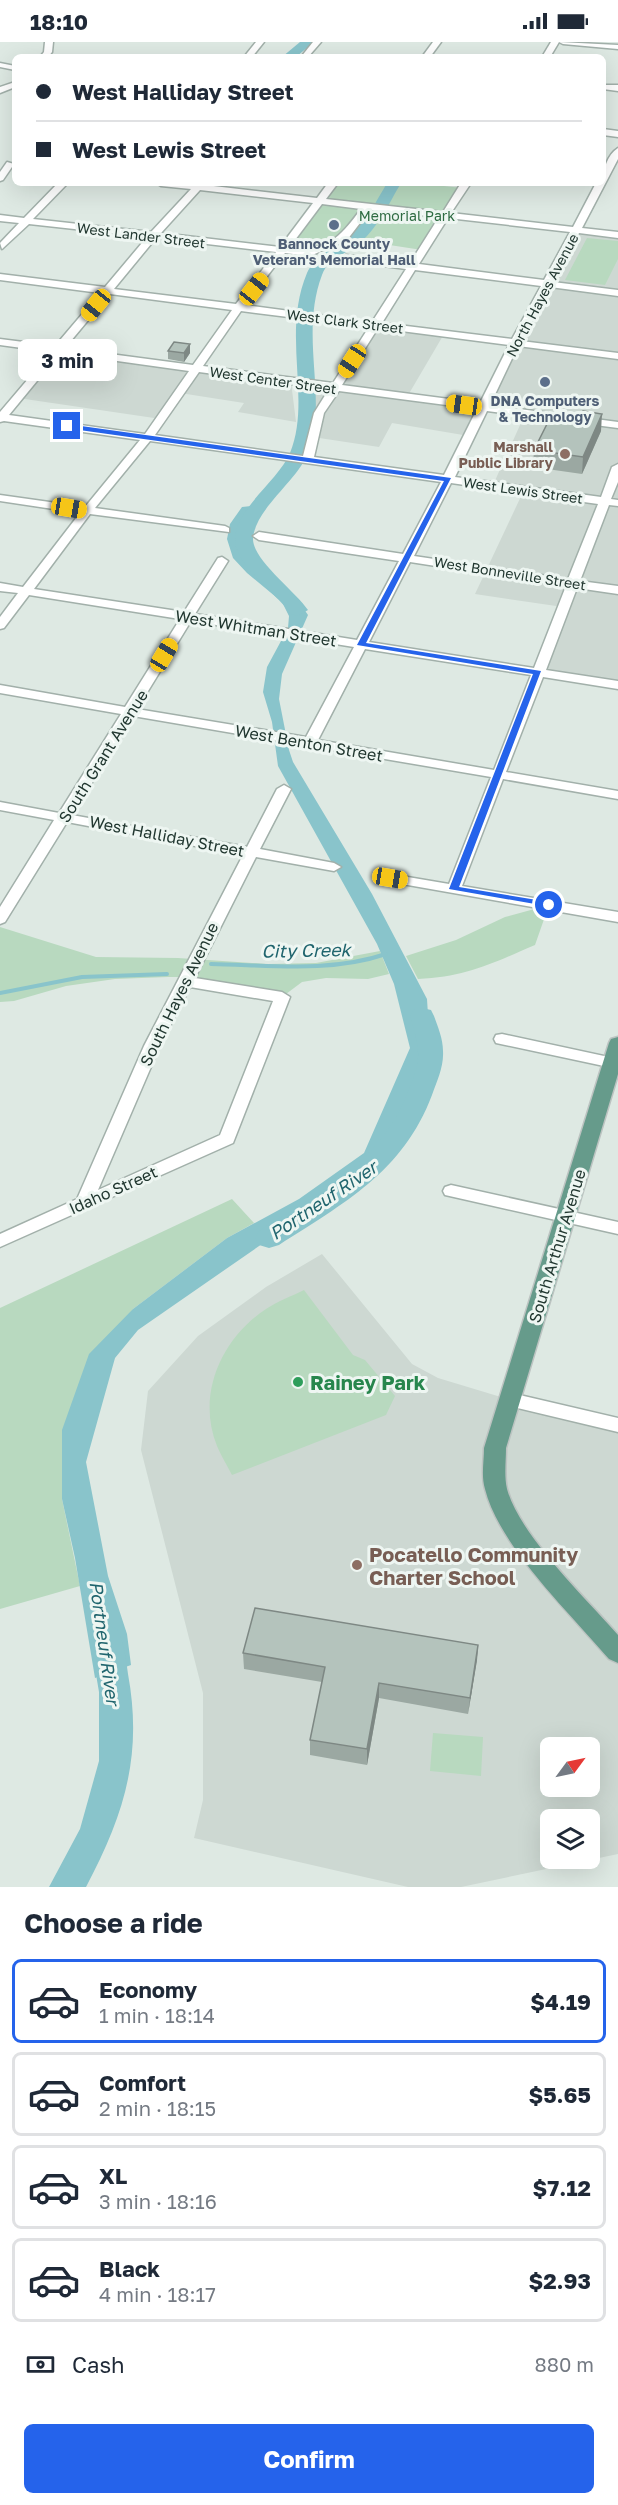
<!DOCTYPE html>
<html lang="en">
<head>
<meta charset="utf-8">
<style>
  :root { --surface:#fff; --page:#f6f6f7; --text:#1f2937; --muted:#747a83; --line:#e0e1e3; --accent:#2563eb }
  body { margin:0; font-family:"Golos Text",sans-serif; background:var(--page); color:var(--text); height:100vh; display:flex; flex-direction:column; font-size:22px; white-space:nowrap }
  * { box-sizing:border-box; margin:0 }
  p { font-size:20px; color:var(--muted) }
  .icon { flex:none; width:33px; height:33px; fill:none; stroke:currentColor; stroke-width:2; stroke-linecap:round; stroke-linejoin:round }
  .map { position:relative; height:1845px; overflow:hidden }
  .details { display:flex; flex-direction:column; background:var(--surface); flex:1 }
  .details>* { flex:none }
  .banner { position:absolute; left:12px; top:12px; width:594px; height:132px; border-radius:9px; box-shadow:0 6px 24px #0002; display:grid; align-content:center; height:132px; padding:0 24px; background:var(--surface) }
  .needle { width:39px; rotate:57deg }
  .buttons { position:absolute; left:540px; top:1695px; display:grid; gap:12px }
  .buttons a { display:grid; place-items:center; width:60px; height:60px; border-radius:9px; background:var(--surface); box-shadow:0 6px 24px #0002; font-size:30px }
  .end { position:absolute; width:27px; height:27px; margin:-14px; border:8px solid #2563eb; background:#fff; box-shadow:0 0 0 3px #fff }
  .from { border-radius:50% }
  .bubble { position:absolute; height:42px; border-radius:9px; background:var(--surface); box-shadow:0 6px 24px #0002; font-size:20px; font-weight:700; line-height:42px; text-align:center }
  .car { position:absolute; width:18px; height:36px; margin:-18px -9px; border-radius:8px; box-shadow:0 0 4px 2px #0007; background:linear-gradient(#f5c518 24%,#345 0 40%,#f5c518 0 76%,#345 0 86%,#f5c518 0) }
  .banner b { display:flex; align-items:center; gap:21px; height:57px; font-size:22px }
  .banner b+b { border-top:2px solid var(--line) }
  .banner i { width:15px; height:15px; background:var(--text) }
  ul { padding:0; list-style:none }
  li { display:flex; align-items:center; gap:18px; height:84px; margin:0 12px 9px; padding:0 12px; border:3px solid var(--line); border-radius:9px }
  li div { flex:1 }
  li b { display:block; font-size:22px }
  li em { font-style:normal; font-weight:700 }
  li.selected { border-color:var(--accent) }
  li>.icon { width:54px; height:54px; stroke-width:1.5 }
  h2 { padding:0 24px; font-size:27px; line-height:72px }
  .pay { display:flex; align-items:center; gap:15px; height:66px; padding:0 24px; font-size:22px }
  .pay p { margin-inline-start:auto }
  .action { display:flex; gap:12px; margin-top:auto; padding:12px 24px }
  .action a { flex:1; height:69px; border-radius:9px; background:var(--accent); color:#fff; font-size:24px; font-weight:700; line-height:69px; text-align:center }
  .status { display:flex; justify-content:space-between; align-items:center; height:42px; padding:0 30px; background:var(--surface); direction:ltr }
  .status svg { height:16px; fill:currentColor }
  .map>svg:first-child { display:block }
</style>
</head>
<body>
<div class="status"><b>18:10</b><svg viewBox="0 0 49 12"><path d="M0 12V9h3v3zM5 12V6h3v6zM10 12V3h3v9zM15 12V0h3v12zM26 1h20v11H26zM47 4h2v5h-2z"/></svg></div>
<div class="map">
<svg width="618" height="1845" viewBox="0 0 618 1845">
  <rect width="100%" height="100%" fill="#dee9e3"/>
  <!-- built -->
  <g fill="#cdd8d2" fill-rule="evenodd">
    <polygon points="577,188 618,193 618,643 538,631 563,565 475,552 524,448 493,443 525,372 482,366 469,394 392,381 379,405 306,394 313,343 335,346 375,283 444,292 407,355 482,366"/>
    <polygon points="59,308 291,340 296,380 238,370 244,361 180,351 161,377 18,356"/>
    <path d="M322,1212L412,1322L438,1336L511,1358L618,1383V1812L461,1845H408L194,1796L203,1758V1651L141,1408L148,1349L198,1294L266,1245ZM550,1706H590V1744H550ZM550,1778H590V1816H550Z"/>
  </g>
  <!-- green -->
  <g fill="#b8d9bf">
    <polygon points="333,141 415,141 463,146 422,208 344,196 323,207 283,209"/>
    <polygon points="587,196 618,199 618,217 605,243 565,238"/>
    <path d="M549,863L535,903C491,922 466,935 418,937L406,914L456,898L505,875Z"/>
    <polygon points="0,885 96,915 178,916 268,922 316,921 380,909 389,932 368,937 326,936 302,940 282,955 186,935 168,935 115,937 66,944 14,959 0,960"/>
    <polygon points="232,1157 254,1181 227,1196 133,1267 62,1457 80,1544 0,1567 0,1266"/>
    <path d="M304,1248L353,1313L365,1318L395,1354L386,1373L232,1433C227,1423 221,1414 217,1404C196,1352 222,1296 266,1267C278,1259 292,1254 304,1248Z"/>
    <polygon points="433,1691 483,1695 481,1734 430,1729"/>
  </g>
  <!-- water -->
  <polygon fill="#89c4cb" points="262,463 241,489 243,513 258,532 287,548 297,557 308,573 282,632 279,657 289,708 293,720 372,852 427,957 430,1004 417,1065 376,1123 138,1288 115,1316 86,1420 108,1534 127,1592 131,1623 95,1636 75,1516 62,1457 62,1388 89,1312 133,1267 227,1196 299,1157 364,1111 410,1006 394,942 377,902 278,724 272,680 263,650 267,625 288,586 289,574 282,560 247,531 233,516 227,497 230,482 242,465"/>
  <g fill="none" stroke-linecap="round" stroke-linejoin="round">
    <!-- stream -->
    <g stroke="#89c4cb" stroke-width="4">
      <path d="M211,922C269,923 330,931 386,912"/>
      <polyline points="0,951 82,935 167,932"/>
    </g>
    <!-- river -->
    <g fill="#89c4cb" fill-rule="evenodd">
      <polygon points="300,0 314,0 296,15 282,15"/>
      <path d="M387,141H401C388,163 377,188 356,204C344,212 327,218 322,233C299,294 328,355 309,409C298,439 255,466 253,497C253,518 295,549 308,568L298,574L291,572C277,552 234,522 235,497C236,466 278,439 290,411C312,357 281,293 307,231C316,211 339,205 354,190C368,176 377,158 387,141Z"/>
      <path d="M422,966L431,968L434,974C438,985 443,997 443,1009C444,1024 437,1039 432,1053C403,1130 344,1161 279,1203L269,1206L259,1203L255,1196L259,1189C321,1150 380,1121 408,1050C413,1037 419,1024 418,1010C418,998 413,986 410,974L413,968Z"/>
      <path d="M106,1583L117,1587C124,1601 126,1617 128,1632C143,1714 124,1773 86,1845H49L80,1787L99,1719V1650L90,1597L95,1587Z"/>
    </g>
    <!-- minor casing -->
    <g stroke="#a2b0aa" stroke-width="3">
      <g id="minor">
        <polygon points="45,0 53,0 52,10 48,15 40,15 44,10"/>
        <polygon points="256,0 264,0 252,15 244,15"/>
        <polygon points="313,0 321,0 308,15 301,15"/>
        <polygon points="433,0 441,0 430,15 422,15"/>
        <polygon points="551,0 559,0 550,15 542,15"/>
        <polygon points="559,0 618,3 618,7 563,2"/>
        <polygon points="0,21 15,24 15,28 0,25"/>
        <polygon points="15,40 15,45 0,51 0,45"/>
        <polygon points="603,43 618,43 618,49 603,47"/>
        <polygon points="603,87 618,89 618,95 603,93"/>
        <path d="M618,106V117L582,186L618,190V196L579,191L553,240L618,248V254L550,245L521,299L618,311V317L518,304L490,363L618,380V386L487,369L455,435L601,455L612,425L618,422V440L611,457L618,458V464L609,463L580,539L618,544V552L577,546L546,628L618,639V647L543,635L506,730L618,749V757L503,737L462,844L618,870V880L385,839L383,836L390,832L449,842L491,735L314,705L309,706L303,703L133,674L72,773L247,805L277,747L284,743L291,747L260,807L334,821L341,825L334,829L256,815L195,936L282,950L290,955L233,1101L0,1205V1192L77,1157L144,1004L243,813L67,780L5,880L0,882V865L54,778L0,768V760L59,771L121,672L0,651V643L125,665L180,577L29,553L4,586L0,587V575L18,551L0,549V541L23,545L80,471L0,459V453L85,465L140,398L4,379L0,380V370L51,310L0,303V297L55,304L100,251L0,238V232L105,245L147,195L29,182L2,207L0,201L19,181L0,179V173L24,176L58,141H68L33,177L151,190L191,147L161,144L156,141H207L205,143L317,156L328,141H338L326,157L443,170L461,141H471L451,171L573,185L596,141H603C603,128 607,113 618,106ZM200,148L313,161L280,205L161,191ZM322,162L361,167C340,195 328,210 289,206ZM370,168L439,175L410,221L346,213L341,216L346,219L406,227L372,280L245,263L285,211L310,214L347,198ZM448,176L570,190L544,238L419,222ZM156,196L276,210L236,262L114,247ZM415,228L541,244L512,297L382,281ZM110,252L232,268L193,323L65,306ZM241,269L369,285L333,341L203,324ZM378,286L509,303L480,361L342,343ZM60,311L189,329L145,392L9,373ZM199,330L329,347L314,371L303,414L155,393ZM339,349L477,367L444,433L314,415L324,371ZM150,399L441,440L403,512L259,490L253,494L259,498L399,519L357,598L195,572L228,519L222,515L218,516L184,570L34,547L90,472L229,490V486L225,484L95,466ZM451,441L598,462L568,537L414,514ZM410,520L566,544L534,626L369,600ZM191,579L354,605L306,695L137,667ZM365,607L531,633L494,728L318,698ZM190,945L273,959L220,1093L98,1148L160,1004Z"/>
        <polygon points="7,120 14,122 3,138 0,139 0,130"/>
        <polygon points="502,992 618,1017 618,1027 496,1001 494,997 496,993"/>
        <polygon points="451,1143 618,1180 618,1192 445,1153 443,1149 445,1145"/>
        <polygon points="511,1351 618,1376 618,1390 505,1363 502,1358 505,1353"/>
      </g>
    </g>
    <!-- major casing -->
    <g stroke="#bcc3c1" stroke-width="3">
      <path id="major" d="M618,995V1032L506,1406C506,1419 504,1434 507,1447C520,1494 586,1556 618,1593V1621L609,1617C571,1572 499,1504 485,1447C481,1434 484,1419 484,1406L609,1001L611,997Z"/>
    </g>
    <!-- minor -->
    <use href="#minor" fill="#fff" fill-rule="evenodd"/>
    <!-- major -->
    <use href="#major" fill="#669b8b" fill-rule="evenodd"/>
  </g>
  <!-- wall -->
  <g fill="#9ba8a2">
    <polygon points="168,309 190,311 184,320 168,317"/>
    <polygon points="601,389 582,432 533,425 534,408"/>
    <polygon points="478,1603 477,1618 468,1672 379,1656 367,1723 310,1713 310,1698 322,1640 244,1627 243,1611"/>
  </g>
  <!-- shaded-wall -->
  <g fill="#7e8884">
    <polygon points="190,302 190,311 184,320 184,311"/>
    <polygon points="602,372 601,389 582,432 583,415"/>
    <polygon points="478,1603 477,1618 468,1672 470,1656"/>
    <polygon points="379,1641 379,1656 367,1723 367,1707"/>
  </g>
  <!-- building -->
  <g fill="#b4c3bc" stroke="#7e8884" stroke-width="1.5">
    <polygon points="174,300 190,302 184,311 168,309"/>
    <polygon points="583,369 602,372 583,415 534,408 549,378 578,382"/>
    <polygon points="255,1566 478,1603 470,1656 379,1641 367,1707 310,1698 325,1625 243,1611"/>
  </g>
  <!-- route -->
  <polygon fill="#2563eb" points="67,382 451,436 366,601 541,629 459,845 549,860 553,863 552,865 449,847 533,632 357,603 444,439 65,386"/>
  <!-- markers -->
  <g fill="#5c6f8a" stroke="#eef6f2" stroke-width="2">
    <circle cx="334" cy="183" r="6"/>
    <circle cx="545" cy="340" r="6"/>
  </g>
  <g fill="#8d6e63" stroke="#eef6f2" stroke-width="2">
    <circle cx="565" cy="412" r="6"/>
    <circle cx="357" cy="1523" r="6"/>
  </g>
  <circle fill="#2e9e5b" stroke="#eef6f2" stroke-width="2" cx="298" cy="1340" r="6"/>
  <g text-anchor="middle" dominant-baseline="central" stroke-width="6" stroke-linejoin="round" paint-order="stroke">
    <!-- far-park labels -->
    <g font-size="14" fill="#2e6b42" stroke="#eef6f2">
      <text x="407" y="173">Memorial Park</text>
    </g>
    <!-- far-street labels -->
    <g font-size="14" fill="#213730" stroke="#eef6f2">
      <text transform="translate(141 193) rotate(7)">West Lander Street</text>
      <text transform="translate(542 253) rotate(-62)">North Hayes Avenue</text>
      <text transform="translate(345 279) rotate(7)">West Clark Street</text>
      <text transform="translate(273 338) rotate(8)">West Center Street</text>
      <text transform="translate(523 448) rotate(8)">West Lewis Street</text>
      <text transform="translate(510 531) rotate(9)">West Bonneville Street</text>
    </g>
    <!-- far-service labels -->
    <g font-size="14" font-weight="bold" fill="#4e5e75" stroke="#eef6f2">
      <text x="334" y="201">Bannock County<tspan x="334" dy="16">Veteran's Memorial Hall</tspan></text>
      <text x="545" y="358">DNA Computers<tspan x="545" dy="16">&amp; Technology</tspan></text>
    </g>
    <!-- far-education labels -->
    <g font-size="14" font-weight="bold" fill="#785e54" stroke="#eef6f2" text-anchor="end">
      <text x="553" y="404">Marshall<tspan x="553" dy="16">Public Library</tspan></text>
    </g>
    <!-- street labels -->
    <g font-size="16" fill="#213730" stroke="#eef6f2">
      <text transform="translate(256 586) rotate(9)">West Whitman Street</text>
      <text transform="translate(309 701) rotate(10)">West Benton Street</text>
      <text transform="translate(103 714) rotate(-58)">South Grant Avenue</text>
      <text transform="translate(167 794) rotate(11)">West Halliday Street</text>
      <text transform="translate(179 952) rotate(-64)">South Hayes Avenue</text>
      <text transform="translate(113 1148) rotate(-24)">Idaho Street</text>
      <text transform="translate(557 1204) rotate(-73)">South Arthur Avenue</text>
    </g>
    <!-- water labels -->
    <g font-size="18" font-style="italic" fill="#20656e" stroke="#eef6f2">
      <text transform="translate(306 908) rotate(-1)">City Creek</text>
      <text transform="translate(323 1158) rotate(-34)">Portneuf River</text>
      <text transform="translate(105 1601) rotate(82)">Portneuf River</text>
    </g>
    <!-- near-leisure labels -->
    <g font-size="20" font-weight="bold" fill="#27864d" stroke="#eef6f2" text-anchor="start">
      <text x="310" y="1340">Rainey Park</text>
    </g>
    <!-- near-education labels -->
    <g font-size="20" font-weight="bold" fill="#785e54" stroke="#eef6f2" text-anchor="start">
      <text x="369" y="1512">Pocatello Community<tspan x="369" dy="23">Charter School</tspan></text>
    </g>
  </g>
</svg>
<div class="buttons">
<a><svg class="needle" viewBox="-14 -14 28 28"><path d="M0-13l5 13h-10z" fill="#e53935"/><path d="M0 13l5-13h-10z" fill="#747a83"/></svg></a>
<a><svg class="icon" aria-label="layers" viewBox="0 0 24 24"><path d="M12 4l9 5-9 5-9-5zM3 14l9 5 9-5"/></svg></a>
</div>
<i class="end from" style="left:549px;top:863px"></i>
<i class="end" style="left:67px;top:384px"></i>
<div class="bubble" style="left:18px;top:297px;width:99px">3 min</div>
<i class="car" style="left:254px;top:247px;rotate:38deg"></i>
<i class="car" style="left:96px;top:263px;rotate:219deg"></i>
<i class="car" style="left:352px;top:319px;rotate:213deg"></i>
<i class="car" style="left:464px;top:363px;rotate:278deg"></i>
<i class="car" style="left:69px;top:466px;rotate:99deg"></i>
<i class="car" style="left:164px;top:613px;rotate:31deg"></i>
<i class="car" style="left:390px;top:836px;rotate:100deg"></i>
<div class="banner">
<b><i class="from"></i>West Halliday Street</b>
<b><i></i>West Lewis Street</b>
</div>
</div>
<section class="details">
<h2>Choose a ride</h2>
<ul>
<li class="selected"><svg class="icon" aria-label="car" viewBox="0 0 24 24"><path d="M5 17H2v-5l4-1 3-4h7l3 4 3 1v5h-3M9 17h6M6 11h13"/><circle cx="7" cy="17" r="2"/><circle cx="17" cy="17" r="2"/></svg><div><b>Economy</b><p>1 min · 18:14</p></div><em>$4.19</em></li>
<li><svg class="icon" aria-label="car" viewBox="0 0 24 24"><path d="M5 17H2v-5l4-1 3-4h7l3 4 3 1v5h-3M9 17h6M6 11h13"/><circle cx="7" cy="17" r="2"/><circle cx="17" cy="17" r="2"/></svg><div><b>Comfort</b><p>2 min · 18:15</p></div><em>$5.65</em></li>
<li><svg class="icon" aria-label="car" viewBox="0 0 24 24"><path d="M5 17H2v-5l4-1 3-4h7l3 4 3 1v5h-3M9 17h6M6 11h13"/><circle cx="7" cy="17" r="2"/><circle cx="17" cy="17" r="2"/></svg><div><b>XL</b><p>3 min · 18:16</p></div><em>$7.12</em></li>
<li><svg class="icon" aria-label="car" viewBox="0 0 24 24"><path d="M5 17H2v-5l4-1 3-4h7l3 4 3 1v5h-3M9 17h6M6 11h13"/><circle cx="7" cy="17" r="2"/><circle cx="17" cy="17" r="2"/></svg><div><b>Black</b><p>4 min · 18:17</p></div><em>$2.93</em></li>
</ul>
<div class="pay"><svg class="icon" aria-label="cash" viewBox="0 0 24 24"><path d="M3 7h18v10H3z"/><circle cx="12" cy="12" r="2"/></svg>Cash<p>880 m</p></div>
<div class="action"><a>Confirm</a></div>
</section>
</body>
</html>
